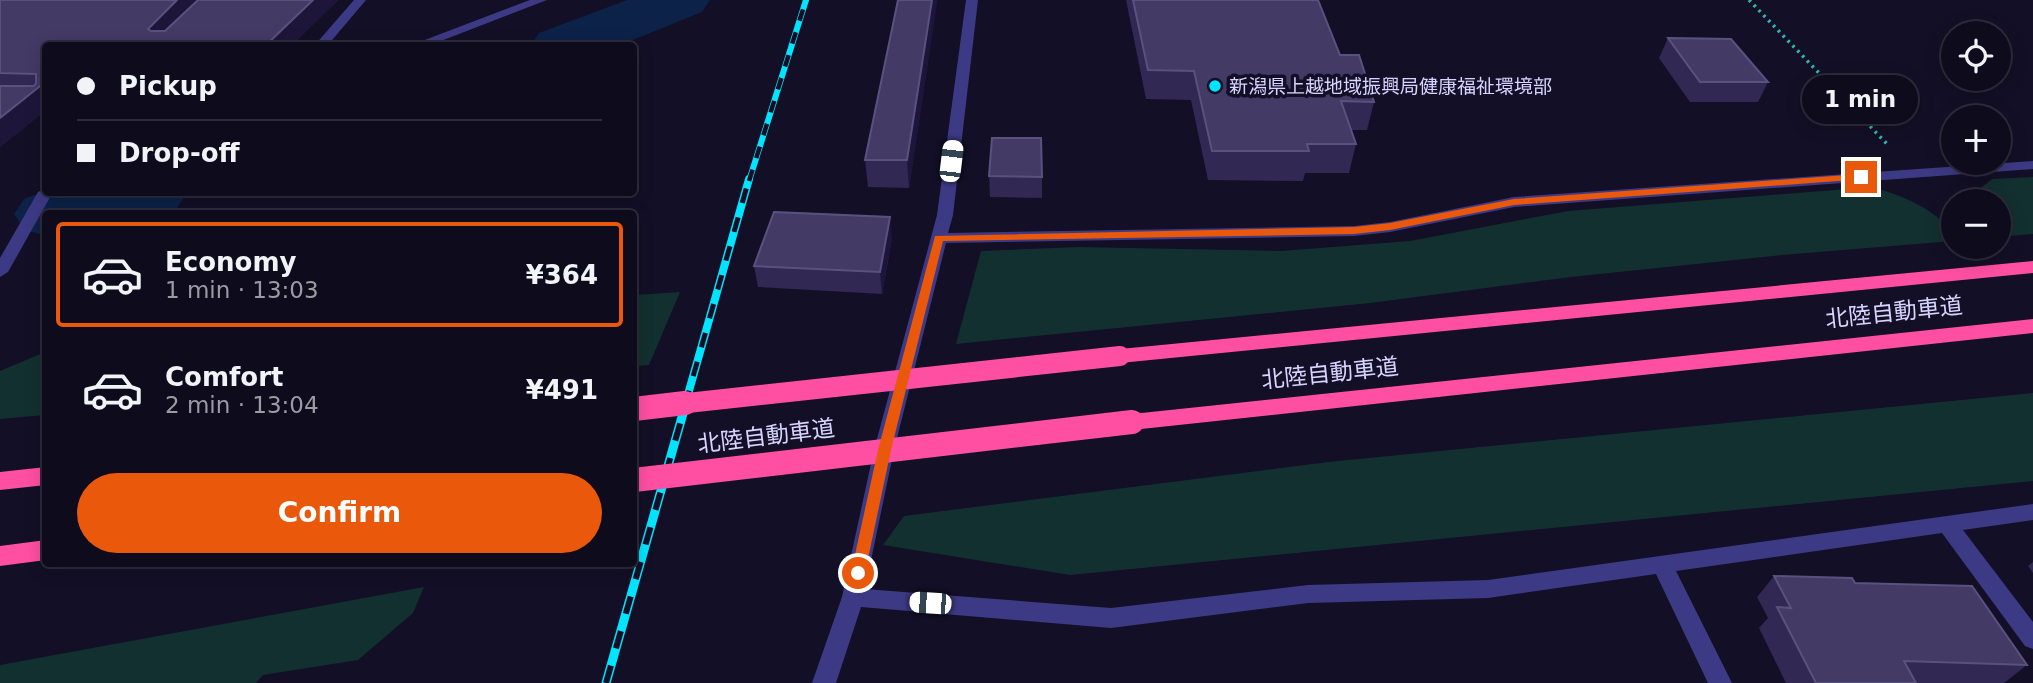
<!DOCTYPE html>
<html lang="en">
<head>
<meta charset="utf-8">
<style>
  :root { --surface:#0e0b1c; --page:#171425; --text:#f1f3f6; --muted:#9b9ba3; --line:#2e2b3b; --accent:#ea580c }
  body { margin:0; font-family:"DejaVu Sans","Noto Sans JP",sans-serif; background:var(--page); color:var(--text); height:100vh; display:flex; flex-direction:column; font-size:26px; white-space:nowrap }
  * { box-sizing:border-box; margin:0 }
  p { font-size:23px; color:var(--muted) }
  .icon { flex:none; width:38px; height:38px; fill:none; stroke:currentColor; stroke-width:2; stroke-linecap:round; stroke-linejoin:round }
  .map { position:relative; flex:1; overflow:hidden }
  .sheet { position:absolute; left:42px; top:210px; width:595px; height:357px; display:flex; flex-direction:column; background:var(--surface); border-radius:7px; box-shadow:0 4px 18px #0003,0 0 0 2px var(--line) }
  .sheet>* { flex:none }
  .hud { position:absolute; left:42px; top:42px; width:595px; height:154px; border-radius:7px; box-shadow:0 4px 18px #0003,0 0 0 2px var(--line); display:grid; align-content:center; height:154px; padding:0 35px; background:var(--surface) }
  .buttons { position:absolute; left:1941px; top:21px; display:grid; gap:14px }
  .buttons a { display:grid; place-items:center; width:70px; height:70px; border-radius:50%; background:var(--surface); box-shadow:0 4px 18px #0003,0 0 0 2px var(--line); font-size:35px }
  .end { position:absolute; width:32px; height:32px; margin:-16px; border:9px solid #ea580c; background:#fff; box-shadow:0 0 0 4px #fff }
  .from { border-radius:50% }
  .bubble { position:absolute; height:49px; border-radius:24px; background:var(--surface); box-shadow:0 4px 18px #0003,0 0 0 2px var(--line); font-size:23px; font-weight:600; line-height:49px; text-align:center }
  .car { position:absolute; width:21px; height:42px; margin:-21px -10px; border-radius:9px; box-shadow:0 0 5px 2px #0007; background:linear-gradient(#fff 24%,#345 0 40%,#fff 0 76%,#345 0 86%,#fff 0) }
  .hud b { display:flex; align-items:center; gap:24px; height:66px; font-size:26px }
  .hud b+b { border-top:2px solid var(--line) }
  .hud i { width:18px; height:18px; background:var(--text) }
  ul { padding:12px 0 0; list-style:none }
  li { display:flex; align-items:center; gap:21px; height:105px; margin:0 14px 10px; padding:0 21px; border:4px solid transparent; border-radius:7px }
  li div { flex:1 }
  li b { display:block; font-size:26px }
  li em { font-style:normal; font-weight:600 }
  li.current { border-color:var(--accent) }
  li>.icon { width:63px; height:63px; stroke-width:1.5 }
  .action { display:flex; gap:14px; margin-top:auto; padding:14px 35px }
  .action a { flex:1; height:80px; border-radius:42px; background:var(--accent); color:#fff; font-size:28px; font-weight:600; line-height:80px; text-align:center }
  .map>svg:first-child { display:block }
</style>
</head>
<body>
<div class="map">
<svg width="2033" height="683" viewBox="0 0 2033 683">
  <rect width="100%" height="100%" fill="#130f26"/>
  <!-- green -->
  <g fill="#12302f">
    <polygon points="2033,177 2033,234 2008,236 1999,226 1998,201 1975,201 1971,196 1992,179"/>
    <path d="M1873,187C1905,197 1931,207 1953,232V241L1782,255L1571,277L1370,303L956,344L981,251L1079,247L1281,251L1410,241L1568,211Z"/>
    <polygon points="680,292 649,365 634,366 634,295"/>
    <polygon points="45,352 45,415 0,419 0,371"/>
    <polygon points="2033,393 2033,481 1070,575 883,545 904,516 1328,462"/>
    <polygon points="424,587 413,613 358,660 263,675 256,683 0,683 0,665"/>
  </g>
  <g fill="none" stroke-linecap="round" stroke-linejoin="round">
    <!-- river -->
    <g fill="#0c2248" fill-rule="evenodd">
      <polygon points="627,0 710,0 702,12 618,46 530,46 539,33"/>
      <polygon points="46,192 188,192 177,208 154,214 46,214 46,236 25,230 14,214 25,198"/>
    </g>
    <!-- path -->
    <polyline stroke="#2fb8b0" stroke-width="3.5" stroke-dasharray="2.5 4.5" stroke-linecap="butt" points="1749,0 1889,146"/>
    <!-- minor -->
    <g fill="#3d3a85" fill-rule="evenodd">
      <polygon points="354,0 366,0 327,46 314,46"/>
      <polygon points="530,0 547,0 428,46 409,46"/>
      <polygon points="966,0 978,0 953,215 948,233 1354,226 1390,222 1514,197 2033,161 2033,169 1514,207 1390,232 1354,236 946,243 894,450 865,589 1111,608 1308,585 1488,580 2033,504 2033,520 1963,530 2033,622 2033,649 2025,646 1942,533 1676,571 1732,683 1708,683 1656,574 1488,598 1308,603 1111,628 861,607 836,683 812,683 842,597 874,450 937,215"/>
      <polygon points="46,188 46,192 53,192 8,272 0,277 0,258 38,192"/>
    </g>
    <!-- highway -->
    <g fill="#ff4fa3" fill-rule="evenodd">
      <polygon points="2033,261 2033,273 1120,363 1112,361 1109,356 1112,351 1120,349"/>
      <polygon points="2033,319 2033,333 1132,430 1124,428 1121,422 1124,416 1132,414"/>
      <polygon points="46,467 46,485 0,490 0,472"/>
      <polygon points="46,540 46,560 0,566 0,546"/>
    </g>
    <!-- rail-far2 casing -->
    <g stroke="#00e5ff" stroke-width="6">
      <polyline id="rail-far2" points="749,181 806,0"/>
    </g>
    <!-- rail-far1 casing -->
    <g stroke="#00e5ff" stroke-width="8">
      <polyline id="rail-far1" points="685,405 749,179"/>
    </g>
    <!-- rail casing -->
    <g stroke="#00e5ff" stroke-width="9">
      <polyline id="rail" points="606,683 686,403"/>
    </g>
    <!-- rail-far2 -->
    <use href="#rail-far2" stroke="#130f26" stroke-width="4.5" stroke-dasharray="12" stroke-linecap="butt"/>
    <!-- rail-far1 -->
    <use href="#rail-far1" stroke="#130f26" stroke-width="5" stroke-dasharray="15" stroke-linecap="butt"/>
    <!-- rail -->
    <use href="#rail" stroke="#130f26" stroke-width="6" stroke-dasharray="18" stroke-linecap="butt"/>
    <!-- highway-bridge-far1 -->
    <polyline stroke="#ff4fa3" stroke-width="20" points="669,405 1120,356"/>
    <!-- highway-bridge -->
    <g stroke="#ff4fa3" stroke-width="24">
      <polyline points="634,409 685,403"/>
      <polyline points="634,480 1132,422"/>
    </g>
  </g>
  <!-- wall -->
  <g fill="#312854">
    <polygon points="0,0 338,0 291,46 46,46 46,110 0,147"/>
    <polygon points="898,0 937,0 909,188 868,187 865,160"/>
    <polygon points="1126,0 1318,0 1340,55 1374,102 1367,130 1351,130 1356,144 1349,173 1305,173 1303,181 1208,180 1191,100 1146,99"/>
    <polygon points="1668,38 1768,82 1758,102 1690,102 1659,58"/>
    <polygon points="989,176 1042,177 1042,198 990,197"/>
    <polygon points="892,238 882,294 758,287 754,266"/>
    <polygon points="2033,562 2033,573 2028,566"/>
    <polygon points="1774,576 1855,583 2027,665 2004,683 1786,683 1759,628 1768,618 1757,597"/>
  </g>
  <!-- shaded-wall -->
  <g fill="#1d163a">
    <polygon points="177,0 198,0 159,46 148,29"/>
    <polygon points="313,0 338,0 291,46 265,46"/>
    <polygon points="932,0 937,0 937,3 909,188 907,160"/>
    <polygon points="44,83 46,86 46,110 0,147 0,118"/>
    <polygon points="890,217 892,238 882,294 880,272"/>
  </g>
  <!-- building -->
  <g fill="#433a66" stroke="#5a527e" stroke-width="2">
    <polygon points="0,0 177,0 148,29 151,31 165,31 198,0 313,0 265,46 46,46 46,84 44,83 0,118 0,86 34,86 36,83 36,74 0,73"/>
    <polygon points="898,0 932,0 907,160 865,160"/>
    <polygon points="1133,0 1318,0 1340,55 1359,55 1374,102 1341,101 1356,144 1307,144 1309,151 1212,151 1194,71 1148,70"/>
    <polygon points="1668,38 1731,39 1768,82 1700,82"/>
    <polygon points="992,138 1041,138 1042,177 989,176"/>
    <polygon points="774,212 890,217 880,272 754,266"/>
    <polygon points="1774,576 1852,578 1855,583 1972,586 2027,665 1904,661 1916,683 1816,683 1777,607 1791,608"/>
  </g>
  <!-- route -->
  <polygon fill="#ea580c" points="1861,174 1866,177 1864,179 1514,205 1390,230 1354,234 943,241 891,450 865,573 858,579 851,573 878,450 935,236 1354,227 1390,223 1514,199"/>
  <!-- markers -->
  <circle fill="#00e5ff" stroke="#130f26" stroke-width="2.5" cx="1215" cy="86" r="7"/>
  <g text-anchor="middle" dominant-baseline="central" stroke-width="7" stroke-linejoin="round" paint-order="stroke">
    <!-- far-poi labels -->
    <g font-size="19" fill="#d9d4ff" stroke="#130f26" text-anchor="start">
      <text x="1229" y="86">新潟県上越地域振興局健康福祉環境部</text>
    </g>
    <!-- street labels -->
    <g font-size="23" fill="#d9d4ff" stroke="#130f26">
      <text transform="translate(1894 312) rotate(-6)">北陸自動車道</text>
      <text transform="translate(1330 373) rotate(-6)">北陸自動車道</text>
      <text transform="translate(766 436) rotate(-7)">北陸自動車道</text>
    </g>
  </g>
</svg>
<div class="buttons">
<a><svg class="icon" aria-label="locate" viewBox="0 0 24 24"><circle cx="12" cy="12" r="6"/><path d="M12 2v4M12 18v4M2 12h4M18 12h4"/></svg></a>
<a>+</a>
<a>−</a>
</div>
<i class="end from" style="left:858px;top:573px"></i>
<i class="end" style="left:1861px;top:177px"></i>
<div class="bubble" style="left:1802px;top:75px;width:116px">1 min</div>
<i class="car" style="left:951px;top:161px;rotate:7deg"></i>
<i class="car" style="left:930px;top:603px;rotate:274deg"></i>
<div class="hud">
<b><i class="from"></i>Pickup</b>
<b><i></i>Drop-off</b>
</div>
<section class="sheet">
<ul>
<li class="current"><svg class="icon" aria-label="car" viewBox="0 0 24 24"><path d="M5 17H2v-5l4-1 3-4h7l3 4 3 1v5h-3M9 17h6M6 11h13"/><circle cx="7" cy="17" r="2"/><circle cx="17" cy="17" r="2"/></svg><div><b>Economy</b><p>1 min · 13:03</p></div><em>¥364</em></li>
<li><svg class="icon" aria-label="car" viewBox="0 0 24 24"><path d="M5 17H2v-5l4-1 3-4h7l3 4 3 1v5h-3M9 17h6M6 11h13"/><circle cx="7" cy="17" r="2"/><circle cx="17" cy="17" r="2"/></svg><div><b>Comfort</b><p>2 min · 13:04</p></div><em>¥491</em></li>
</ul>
<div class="action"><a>Confirm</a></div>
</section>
</div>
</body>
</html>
